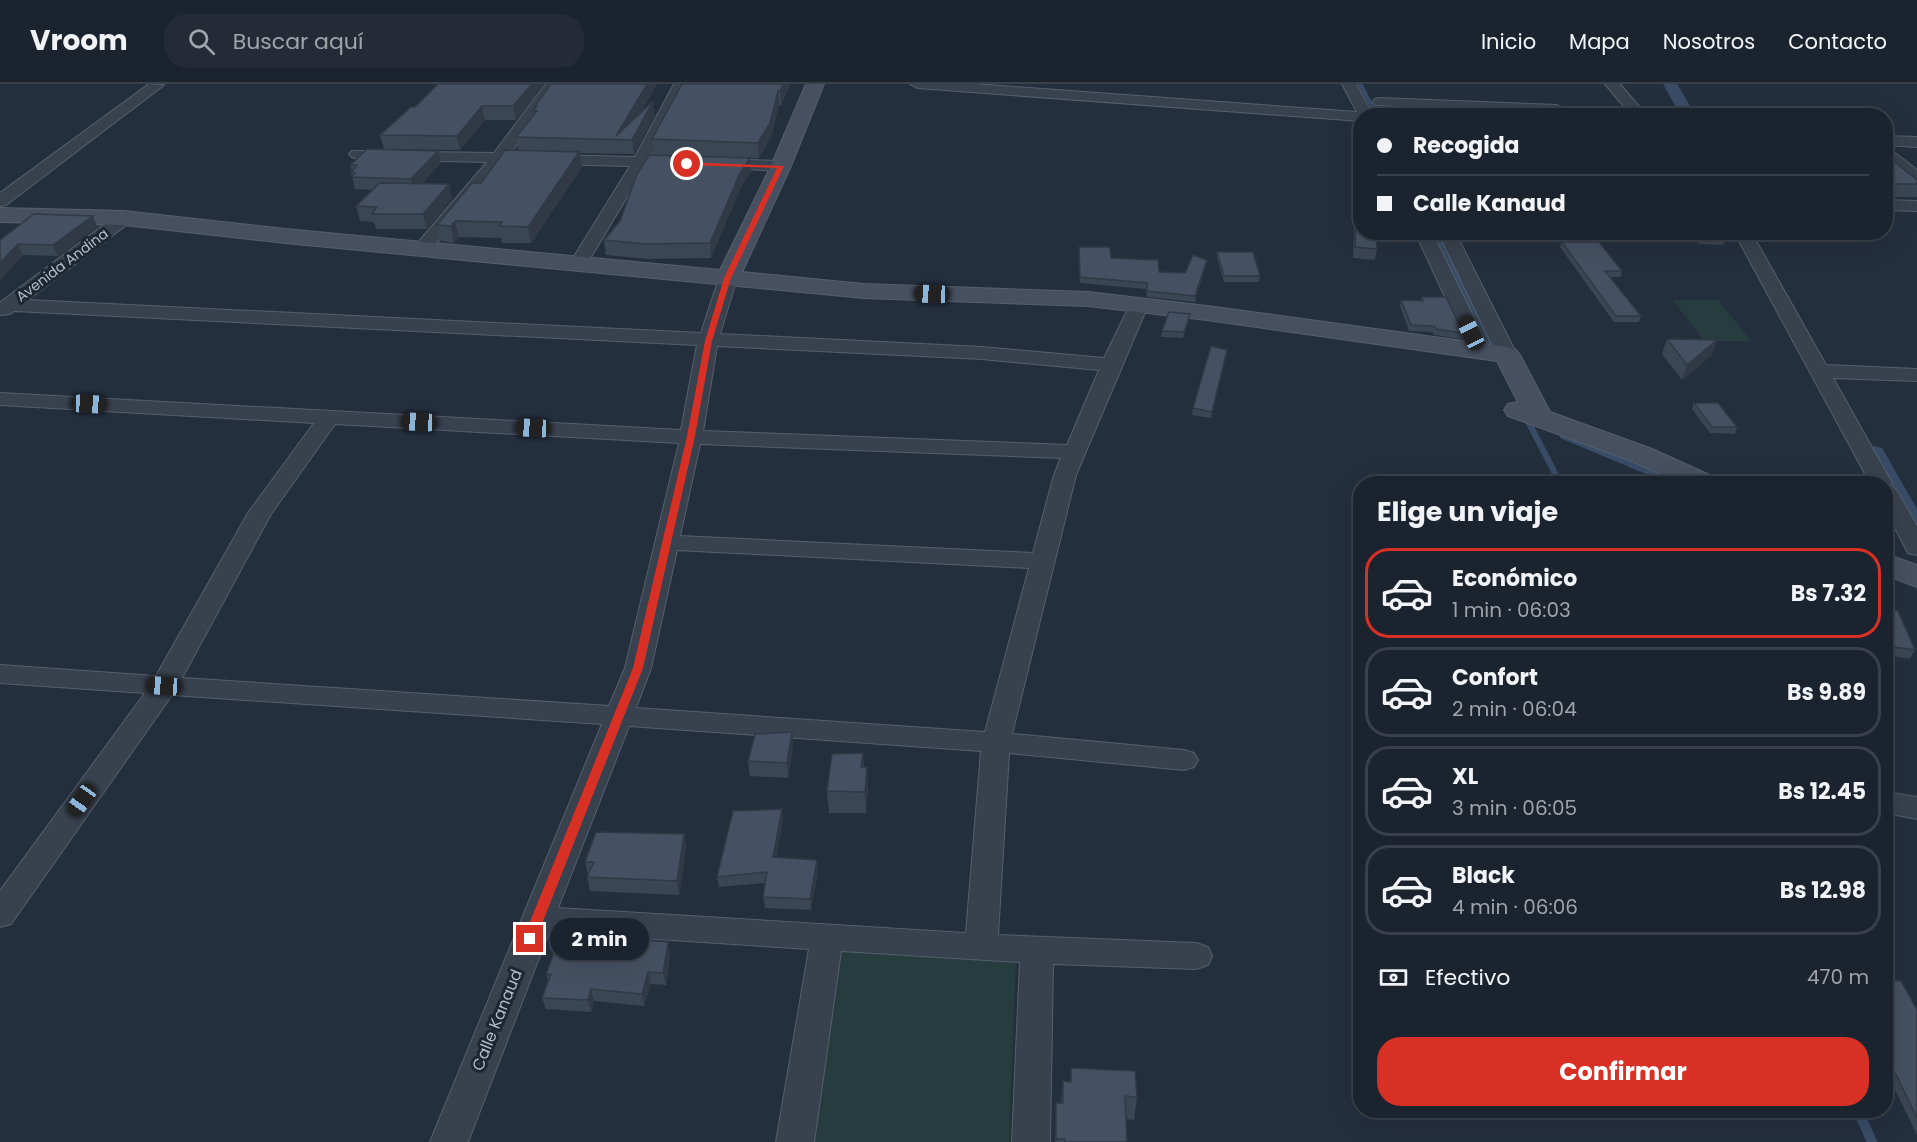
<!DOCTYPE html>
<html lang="es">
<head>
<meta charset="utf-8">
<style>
  :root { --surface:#1b232e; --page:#242b36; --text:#f1f3f6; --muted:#a0a4aa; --line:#39404a; --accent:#d93025 }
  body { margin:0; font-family:Poppins,sans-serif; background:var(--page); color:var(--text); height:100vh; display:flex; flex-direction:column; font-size:22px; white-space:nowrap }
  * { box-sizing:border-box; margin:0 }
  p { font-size:20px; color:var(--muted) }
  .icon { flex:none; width:33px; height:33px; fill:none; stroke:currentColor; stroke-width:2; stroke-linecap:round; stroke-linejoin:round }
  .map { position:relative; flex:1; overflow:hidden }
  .drawer { position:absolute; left:1353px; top:392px; width:540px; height:642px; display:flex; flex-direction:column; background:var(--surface); border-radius:24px; box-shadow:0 6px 24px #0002,0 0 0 2px var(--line) }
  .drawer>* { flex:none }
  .guide { position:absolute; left:1353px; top:24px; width:540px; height:132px; border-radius:24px; box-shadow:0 6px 24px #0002,0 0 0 2px var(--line); display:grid; align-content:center; height:132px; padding:0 24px; background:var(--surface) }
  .end { position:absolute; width:27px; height:27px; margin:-14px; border:8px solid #d93025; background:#fff; box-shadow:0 0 0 3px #fff }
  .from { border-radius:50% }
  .bubble { position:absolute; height:42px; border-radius:21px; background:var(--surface); box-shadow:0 6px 24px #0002,0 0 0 2px var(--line); font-size:20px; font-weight:700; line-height:42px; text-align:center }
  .car { position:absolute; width:18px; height:36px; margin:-18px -9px; border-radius:8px; box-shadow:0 0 4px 2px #0007; background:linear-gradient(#222 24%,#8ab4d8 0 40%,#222 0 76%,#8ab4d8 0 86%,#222 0) }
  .guide b { display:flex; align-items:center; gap:21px; height:57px; font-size:22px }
  .guide b+b { border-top:2px solid var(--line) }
  .guide i { width:15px; height:15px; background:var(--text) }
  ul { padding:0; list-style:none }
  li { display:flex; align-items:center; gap:18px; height:90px; margin:0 12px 9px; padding:0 12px; border:3px solid var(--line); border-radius:24px }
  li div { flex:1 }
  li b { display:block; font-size:22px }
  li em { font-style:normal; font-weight:700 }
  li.selected { border-color:var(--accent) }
  li>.icon { width:54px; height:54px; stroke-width:1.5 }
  h2 { padding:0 24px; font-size:27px; line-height:72px }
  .pay { display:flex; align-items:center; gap:15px; height:66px; padding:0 24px; font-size:22px }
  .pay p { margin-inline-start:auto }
  .primary-button { display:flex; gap:12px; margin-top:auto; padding:12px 24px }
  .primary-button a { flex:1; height:69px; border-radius:24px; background:var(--accent); color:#fff; font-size:24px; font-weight:700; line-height:69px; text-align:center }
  header { display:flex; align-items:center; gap:36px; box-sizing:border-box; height:84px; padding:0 30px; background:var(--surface); border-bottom:2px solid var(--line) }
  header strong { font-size:28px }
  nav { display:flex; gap:33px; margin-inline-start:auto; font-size:21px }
  .search { width:420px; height:54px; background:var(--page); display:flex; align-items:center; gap:15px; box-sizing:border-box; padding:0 21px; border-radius:24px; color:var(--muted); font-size:22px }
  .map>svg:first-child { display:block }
</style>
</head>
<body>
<header>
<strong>Vroom</strong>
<div class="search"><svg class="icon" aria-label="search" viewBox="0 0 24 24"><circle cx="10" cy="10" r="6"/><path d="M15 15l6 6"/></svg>Buscar aquí</div>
<nav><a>Inicio</a><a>Mapa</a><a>Nosotros</a><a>Contacto</a></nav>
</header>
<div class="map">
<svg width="1917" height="1058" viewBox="0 0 1917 1058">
  <rect width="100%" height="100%" fill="#242f3e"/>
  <!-- green -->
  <g fill="#263c3f">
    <polygon points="1673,216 1718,216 1751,257 1704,257"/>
    <polygon points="842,867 1016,877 1009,1058 814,1058"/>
  </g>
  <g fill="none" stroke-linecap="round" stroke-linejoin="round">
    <!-- stream-far2 -->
    <g stroke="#394c67" stroke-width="4.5">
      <polyline points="1360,0 1377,32"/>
      <polyline points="1435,148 1450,178"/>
    </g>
    <!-- stream-far1 -->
    <g stroke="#394c67" stroke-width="6">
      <polyline points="1449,176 1493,264"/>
      <polyline points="1528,337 1560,399"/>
      <polyline points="1563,352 1675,399"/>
    </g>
    <!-- stream -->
    <polyline stroke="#394c67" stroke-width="10" points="1858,1026 1872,1058"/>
    <!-- canal -->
    <g fill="#394c67" fill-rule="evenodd">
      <polygon points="1663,0 1677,0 1696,32 1681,32"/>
      <polygon points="1874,362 1882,364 1885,369 1917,425 1917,453 1909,451 1905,446 1886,410 1886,399 1879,399 1863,369 1866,364"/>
    </g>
    <!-- street casing -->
    <g stroke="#565f6c" stroke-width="2">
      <g id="street">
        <polygon points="149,0 164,1 6,121 0,122 0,109"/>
        <polygon points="546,0 560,0 510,70 635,73 674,0 688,0 650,74 678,74 686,79 678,84 645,83 585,183 573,183 570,179 630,82 503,79 428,169 416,169 413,165 416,161 487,78 357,75 352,73 349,70 352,67 494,69"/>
        <polygon points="910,0 974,0 1357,28 1342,0 1356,0 1373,32 1360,32 1360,37 917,4"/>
        <polygon points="1605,0 1620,0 1647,32 1632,32"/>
        <polygon points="1380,14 1557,21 1564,25 1557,29 1375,21 1373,18 1375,15"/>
        <polygon points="1886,52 1917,53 1917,63 1886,61"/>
        <polygon points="1886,64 1891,66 1917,86 1917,99 1911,97 1886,76"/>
        <polygon points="717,75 781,77 789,82 781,87 711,83 709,80"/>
        <polygon points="1886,116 1917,117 1917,127 1886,126"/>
        <path d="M124,129L132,134L130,138L28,216L701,249L719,194L722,190H734L737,194L720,250L982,263L1104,274L1132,217H1146L1148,221L1076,391L1012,650L1184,666L1194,669L1198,676L1194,683L1184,686L1009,669L998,851L1196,859L1208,863L1212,872L1208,881L1196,885L1053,880L1050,1058H1012L1020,878L841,867L814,1058H776L809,865L549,848L468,1058H430L602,640L172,611L11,840L0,843V807L145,609L0,599V581L156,592L248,429L314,339L0,321V309L681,346L697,261L14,227L10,230L0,231V219L2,217L118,130ZM717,262L982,275L1099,286L1067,361L703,347ZM335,340L679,359L625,584L609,622L182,594L271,430ZM700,360L1061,374L1054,391L1033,469L680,452ZM677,466L1029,484L985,648L636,624L651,584ZM629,642L981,667L966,849L558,824Z"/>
        <polygon points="1415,148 1432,148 1491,269 1488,273 1474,273 1471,269"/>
        <polygon points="1438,148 1455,148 1517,271 1514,275 1500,275 1497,271"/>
        <polygon points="1734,148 1751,148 1826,281 1917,285 1917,297 1833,294 1892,399 1891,401 1897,407 1917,442 1917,471 1908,469 1886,427 1886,399 1870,399"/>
        <polygon points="1886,708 1917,713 1917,735 1886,729"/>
      </g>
    </g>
    <!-- secondary casing -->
    <g stroke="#565f6c" stroke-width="2">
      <g id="secondary">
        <polygon points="806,0 824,0 791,82 742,188 864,200 1088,208 1207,222 1507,263 1516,266 1520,271 1550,328 1652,365 1714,393 1719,399 1680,399 1632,377 1508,332 1504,326 1508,320 1518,318 1497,277 1207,236 1088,222 864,214 285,159 124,141 0,138 0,124 124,127 285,145 720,186 771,82"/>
        <polygon points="1886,470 1917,481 1917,503 1886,491"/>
      </g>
    </g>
    <!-- street -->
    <use href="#street" fill="#38414e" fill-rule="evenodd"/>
    <!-- secondary -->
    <use href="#secondary" fill="#465061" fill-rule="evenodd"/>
  </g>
  <!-- wall -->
  <g fill="#3b4654">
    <polygon points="545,0 516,36 485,36 460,66 384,65 380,51"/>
    <polygon points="657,0 640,30 655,31 634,70 579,69 582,83 531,159 502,159 501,154 459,153 454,159 441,157 437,141 518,66 516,53 534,31 533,27 535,25 535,22"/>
    <polygon points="682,0 790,0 781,22 779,21 771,54 759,74 654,71 652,55"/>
    <polygon points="438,67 441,79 421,100 449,100 452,115 427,145 376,145 374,138 360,137 356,122 373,106 355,105 351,89 352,87 350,81"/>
    <polygon points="1886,71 1917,96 1917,113 1886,113"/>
    <polygon points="751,88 741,103 711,174 648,175 606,171 604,156"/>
    <polygon points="93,132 97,143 58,172 23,171 0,196 0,156"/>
    <polygon points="1356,133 1377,165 1375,176 1353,174 1354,144"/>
    <polygon points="1693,148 1723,148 1726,153 1723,161 1699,160"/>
    <polygon points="1562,158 1622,187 1621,193 1610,193 1641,232 1639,238 1614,238 1560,163"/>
    <polygon points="1079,163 1111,174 1159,188 1185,189 1207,176 1206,181 1195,218 1147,213 1146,205 1080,199"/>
    <polygon points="1217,168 1260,192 1259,198 1224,198 1217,174"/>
    <polygon points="1422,213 1463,249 1462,255 1434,251 1433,248 1409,247 1400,222 1401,216 1421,217"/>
    <polygon points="1190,230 1189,236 1183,254 1161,253 1162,247"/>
    <polygon points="1667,255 1717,256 1712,271 1682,296 1662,270"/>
    <polygon points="1227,266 1211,334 1192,331 1193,324"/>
    <polygon points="1694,319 1737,343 1735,350 1710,349 1692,325"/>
    <polygon points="1886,525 1915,566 1910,575 1886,571"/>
    <polygon points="792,648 793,662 788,694 750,692 748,677"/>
    <polygon points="863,669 864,683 868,704 866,729 829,729 827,707"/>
    <polygon points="782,725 783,736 776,773 818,787 811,826 765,824 763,813 765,799 719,803 717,793"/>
    <polygon points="684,750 686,765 679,811 590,807 587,793 588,790 585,778"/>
    <polygon points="670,870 666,901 651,900 644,922 594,917 591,928 546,925 542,914 548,897 546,891"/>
    <polygon points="1886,896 1917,926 1917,1051 1886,987"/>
    <polygon points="1071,984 1137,1013 1134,1036 1126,1035 1127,1058 1055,1058 1056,1019 1061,1019 1063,997 1070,998"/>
  </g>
  <!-- shaded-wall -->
  <g fill="#303945">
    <polygon points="532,0 545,0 516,36 513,22"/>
    <polygon points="647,0 657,0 625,55 616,52"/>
    <polygon points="783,0 790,0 781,22 780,7"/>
    <polygon points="778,7 779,21 771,54 759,74 758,59"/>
    <polygon points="653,17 655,31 634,70 632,56"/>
    <polygon points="482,22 485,36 460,66 457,52"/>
    <polygon points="438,67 441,79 413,107 411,95"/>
    <polygon points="579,68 582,83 531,159 528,143"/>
    <polygon points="750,74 751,88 741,103 711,174 710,159 740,89"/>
    <polygon points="449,100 452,115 427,145 423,130"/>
    <polygon points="93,132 97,143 58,172 53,161"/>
    <polygon points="455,137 459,153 454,159 451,142"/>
    <polygon points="18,160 23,171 0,196 0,179"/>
    <polygon points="1207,176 1206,181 1195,218 1195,212"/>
    <polygon points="1190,230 1189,236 1183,254 1184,248"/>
    <polygon points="1717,256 1712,271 1682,296 1687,281"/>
    <polygon points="1227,266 1226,272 1211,334 1212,328"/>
    <polygon points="792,648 793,662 788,694 787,679"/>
    <polygon points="863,669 864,690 861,683"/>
    <polygon points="867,683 868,704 866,729 865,708"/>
    <polygon points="782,725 783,736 774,784 773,773"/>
    <polygon points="684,750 686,765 679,811 677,797"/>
    <polygon points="817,776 818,787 811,826 810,815"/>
    <polygon points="668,858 670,870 666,901 663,889"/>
    <polygon points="648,888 651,900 644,922 642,910"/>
    <polygon points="591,905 594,917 591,928 588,916"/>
  </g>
  <!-- building -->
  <g fill="#455162" stroke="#303945" stroke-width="1.5">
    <polygon points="438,0 532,0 513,22 482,22 457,52 380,51 411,23 415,23"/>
    <polygon points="551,0 647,0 616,52 653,17 632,56 516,53 537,27 533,27 537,22 535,22"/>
    <polygon points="682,0 783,0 780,7 778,7 770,39 758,59 652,55"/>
    <polygon points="367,65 438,67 411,95 352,93 355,89 351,89 357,81 350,81"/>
    <polygon points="505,66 579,68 528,143 499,142 502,138 455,137 451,142 437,141 472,99 481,99"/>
    <polygon points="649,71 750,74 740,89 710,159 646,160 604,156 620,137 637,90"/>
    <polygon points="1886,71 1917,96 1917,100 1889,100 1886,98"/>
    <polygon points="380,99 449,100 423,130 372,130 377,123 356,122"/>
    <polygon points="34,130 93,132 53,161 18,160 0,179 0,156"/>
    <polygon points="1356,133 1360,133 1360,148 1375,148 1377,165 1355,163"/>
    <polygon points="1700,148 1723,148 1726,153 1702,152"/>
    <polygon points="1562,158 1599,158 1622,187 1605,187 1641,232 1616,232"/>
    <polygon points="1079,163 1110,163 1111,174 1158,176 1159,188 1185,189 1193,171 1207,176 1195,212 1147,207 1147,199 1080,193"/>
    <polygon points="1217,168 1253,168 1260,192 1224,192"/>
    <polygon points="1422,213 1446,213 1463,249 1436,245 1434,242 1411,241 1401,216 1423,217"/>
    <polygon points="1169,228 1190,230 1184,248 1162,247"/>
    <polygon points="1667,255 1717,256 1687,281"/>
    <polygon points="1211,262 1227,266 1212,328 1193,324"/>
    <polygon points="1694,319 1718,319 1737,343 1712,343"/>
    <polygon points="1886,525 1898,527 1915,566 1887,562 1886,560"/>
    <polygon points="792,648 787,679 748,677 755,650"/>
    <polygon points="863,669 861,683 867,683 865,708 827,707 832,670"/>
    <polygon points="782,725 773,773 817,776 810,815 763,813 767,788 717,793 733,727"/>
    <polygon points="596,748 684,750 677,797 587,793 594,778 585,778"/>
    <polygon points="613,854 668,858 663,889 648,888 642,910 591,905 588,916 542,914 551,890 546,891 558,856 611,859"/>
    <polygon points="1886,896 1901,897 1917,926 1917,1034 1886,970"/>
    <polygon points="1071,984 1135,987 1137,1013 1125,1012 1127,1058 1065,1058 1065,1055 1056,1055 1056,1019 1063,1019 1063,997 1071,998"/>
  </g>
  <!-- route -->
  <polygon fill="#d93025" points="687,78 784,82 731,194 712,257 695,352 643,584 536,855 530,860 523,855 633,584 687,352 705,257 724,194 777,84 685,81"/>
  <g text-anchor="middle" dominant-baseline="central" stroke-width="6" stroke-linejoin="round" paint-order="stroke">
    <!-- far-street labels -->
    <g font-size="14" fill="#b4bcc9" stroke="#1d2633">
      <text transform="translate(62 181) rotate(-37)">Avenida Andina</text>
    </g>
    <!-- street labels -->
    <g font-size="16" fill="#b4bcc9" stroke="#1d2633">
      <text transform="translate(497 936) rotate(-68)">Calle Kanaud</text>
    </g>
  </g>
</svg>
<i class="end from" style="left:687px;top:80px"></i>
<i class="end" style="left:530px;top:855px"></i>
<div class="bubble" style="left:550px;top:834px;width:99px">2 min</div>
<i class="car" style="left:932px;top:210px;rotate:272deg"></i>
<i class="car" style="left:1471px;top:249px;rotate:334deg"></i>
<i class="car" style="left:89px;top:320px;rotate:93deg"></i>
<i class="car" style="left:419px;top:338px;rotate:273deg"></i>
<i class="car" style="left:533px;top:344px;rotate:273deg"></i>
<i class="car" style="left:164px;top:602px;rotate:274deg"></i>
<i class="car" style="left:82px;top:716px;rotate:215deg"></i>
<div class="guide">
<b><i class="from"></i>Recogida</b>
<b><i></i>Calle Kanaud</b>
</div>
<section class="drawer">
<h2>Elige un viaje</h2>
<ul>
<li class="selected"><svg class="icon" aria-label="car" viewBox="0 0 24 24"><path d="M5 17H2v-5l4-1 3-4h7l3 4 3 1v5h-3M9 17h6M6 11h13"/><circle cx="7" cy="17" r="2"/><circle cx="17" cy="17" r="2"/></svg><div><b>Económico</b><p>1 min · 06:03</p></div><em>Bs 7.32</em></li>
<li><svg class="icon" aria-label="car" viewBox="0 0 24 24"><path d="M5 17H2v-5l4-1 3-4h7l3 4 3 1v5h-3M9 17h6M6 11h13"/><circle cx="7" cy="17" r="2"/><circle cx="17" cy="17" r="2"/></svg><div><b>Confort</b><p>2 min · 06:04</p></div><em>Bs 9.89</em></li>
<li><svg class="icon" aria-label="car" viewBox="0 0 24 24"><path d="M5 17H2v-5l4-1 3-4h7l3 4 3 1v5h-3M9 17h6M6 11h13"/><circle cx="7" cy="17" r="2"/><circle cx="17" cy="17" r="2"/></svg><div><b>XL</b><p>3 min · 06:05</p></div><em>Bs 12.45</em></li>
<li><svg class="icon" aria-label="car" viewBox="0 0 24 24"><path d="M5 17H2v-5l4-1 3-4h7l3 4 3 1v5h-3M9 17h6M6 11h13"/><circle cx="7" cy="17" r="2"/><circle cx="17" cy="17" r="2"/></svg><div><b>Black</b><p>4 min · 06:06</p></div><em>Bs 12.98</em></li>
</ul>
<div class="pay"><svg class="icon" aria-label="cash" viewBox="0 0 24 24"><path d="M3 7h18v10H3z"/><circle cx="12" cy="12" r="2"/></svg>Efectivo<p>470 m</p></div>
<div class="primary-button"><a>Confirmar</a></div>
</section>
</div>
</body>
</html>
